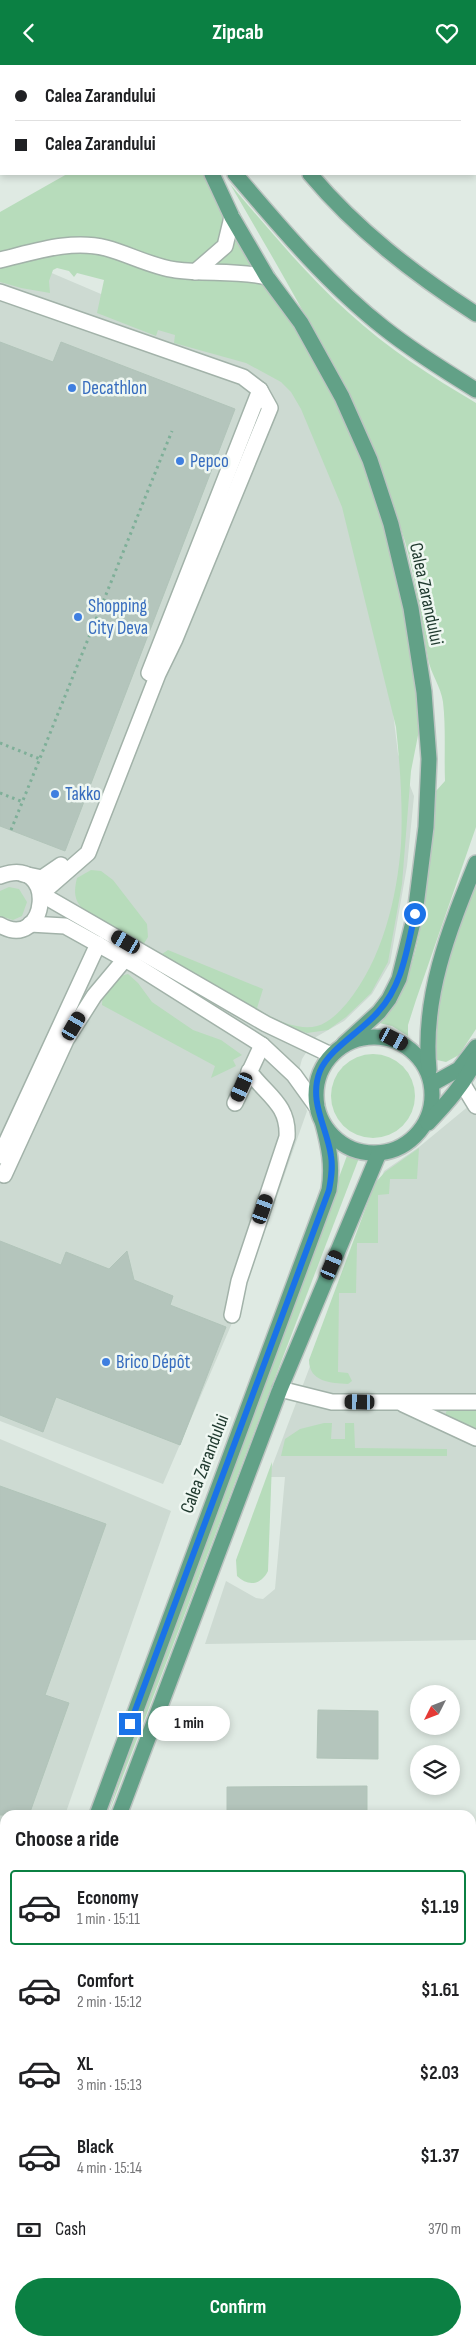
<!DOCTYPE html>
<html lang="en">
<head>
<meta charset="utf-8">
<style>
  :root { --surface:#fff; --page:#f2f2f2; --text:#202124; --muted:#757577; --line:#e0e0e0; --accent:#0b8043 }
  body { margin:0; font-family:"Sofia Sans Condensed",sans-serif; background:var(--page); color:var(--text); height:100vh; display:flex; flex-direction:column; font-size:19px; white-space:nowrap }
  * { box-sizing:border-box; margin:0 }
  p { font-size:16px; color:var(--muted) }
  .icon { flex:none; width:28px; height:28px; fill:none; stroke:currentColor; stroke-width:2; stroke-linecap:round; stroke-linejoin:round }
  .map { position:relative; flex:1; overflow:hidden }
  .panel { position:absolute; left:0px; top:1745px; width:476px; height:536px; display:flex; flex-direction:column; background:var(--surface); border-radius:15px 15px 0 0; box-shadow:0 2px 8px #0003 }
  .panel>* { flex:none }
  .top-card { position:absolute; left:0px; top:0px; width:476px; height:110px; box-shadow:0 2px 8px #0003; display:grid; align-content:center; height:110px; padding:0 15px; background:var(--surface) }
  .needle { width:32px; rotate:228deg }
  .tools { position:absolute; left:410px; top:1620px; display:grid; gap:10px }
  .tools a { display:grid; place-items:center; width:50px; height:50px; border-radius:50%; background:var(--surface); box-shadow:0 2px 8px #0003; font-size:25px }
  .end { position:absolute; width:22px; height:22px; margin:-11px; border:6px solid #1a73e8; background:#fff; box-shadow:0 0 0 2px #fff }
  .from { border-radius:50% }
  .bubble { position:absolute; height:35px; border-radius:18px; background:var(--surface); box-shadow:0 2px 8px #0003; font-size:16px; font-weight:700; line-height:35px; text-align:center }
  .car { position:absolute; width:15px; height:30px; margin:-15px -8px; border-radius:6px; box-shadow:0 0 4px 1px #0007; background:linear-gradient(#222 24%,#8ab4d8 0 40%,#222 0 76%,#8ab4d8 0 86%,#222 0) }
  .top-card b { display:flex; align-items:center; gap:18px; height:48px; font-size:19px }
  .top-card b+b { border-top:1px solid var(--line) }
  .top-card i { width:12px; height:12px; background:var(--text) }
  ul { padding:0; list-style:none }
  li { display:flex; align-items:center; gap:15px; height:75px; margin:0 10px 8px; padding:0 5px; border:2px solid transparent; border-radius:5px }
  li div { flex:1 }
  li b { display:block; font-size:19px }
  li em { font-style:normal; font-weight:700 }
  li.selected { border-color:var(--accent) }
  li>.icon { width:45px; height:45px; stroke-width:1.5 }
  h2 { padding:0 15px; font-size:22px; line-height:60px }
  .pay { display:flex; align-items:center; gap:12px; height:55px; padding:0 15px; font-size:19px }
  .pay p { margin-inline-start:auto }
  .cta { display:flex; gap:10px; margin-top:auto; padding:10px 15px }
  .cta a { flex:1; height:58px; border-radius:30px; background:var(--accent); color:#fff; font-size:20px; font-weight:700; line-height:58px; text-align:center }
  header { display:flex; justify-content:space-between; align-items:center; height:65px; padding:0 15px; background:var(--accent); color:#fff; font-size:22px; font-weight:700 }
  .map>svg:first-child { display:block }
</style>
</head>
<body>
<header><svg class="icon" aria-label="back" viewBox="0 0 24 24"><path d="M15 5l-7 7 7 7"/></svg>Zipcab<svg class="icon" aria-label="heart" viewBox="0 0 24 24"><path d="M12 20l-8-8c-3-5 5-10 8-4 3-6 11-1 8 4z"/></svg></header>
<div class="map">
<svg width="476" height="2281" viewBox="0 0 476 2281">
  <rect width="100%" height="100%" fill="#dfeae3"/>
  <!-- built -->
  <g fill="#cddad2">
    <polygon points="0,186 303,315 351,434 385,580 398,689 414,731 407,801 390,898 372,929 344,956 316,972 302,994 296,1017 307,1046 235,1251 163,1419 0,1356"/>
    <polygon points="476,1035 476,1575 205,1579 226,1516 256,1533 263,1534 275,1524 285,1412 268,1412 384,1106 419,1082"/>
    <polygon points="0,1374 171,1446 65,1750 5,1750 5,1924 0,1938"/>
  </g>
  <!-- green -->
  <g fill="#b7dcbb">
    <path d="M67,109H214L344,340L395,491L422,650L411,706L402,819L388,897L371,928L346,952L328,965L307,968L277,958L162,889L168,885L263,924L257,943C272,954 298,966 317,961C329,958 339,947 347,938C382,895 397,834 401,779C403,741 400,700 396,662L342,442L301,344L291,327L281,317L246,298L174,278L175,270L158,265L156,271L97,248L104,215L77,208L74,212L69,206L57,203L53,205L49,216L50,228L21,223L0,217V147Z"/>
    <path d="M230,119C268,163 305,209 349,248C387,283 432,312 476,338V762L416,935L408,960V971L392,961L375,957C383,947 392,938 399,928C426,888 430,776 436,726L445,716C444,691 446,663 443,637C441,622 431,609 428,594C420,550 415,504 400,461C360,339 294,229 230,119Z"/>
    <path d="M91,805L101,806L113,815L147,859L148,872L143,880C127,871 85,853 77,836C74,829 75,821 77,813Z"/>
    <polygon points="476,817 476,964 459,990 446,997 437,995 429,980 447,894"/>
    <polygon points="9,822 19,824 27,837 22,851 13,855 0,851 0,826"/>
    <polygon points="128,909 138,918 152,937 193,965 221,975 242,990 233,995 236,1001 211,1013 215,1001 102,940 103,924 109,914"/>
    <circle cx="373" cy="1031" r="42"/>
    <path d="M419,1083L417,1114H390L389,1129L378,1130V1178H357L356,1228H339L338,1307L348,1308L352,1316L348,1319C331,1318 309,1317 309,1295L375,1118L385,1107Z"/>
    <polygon points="348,1088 359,1093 108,1750 147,1629"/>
    <polygon points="452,1343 476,1344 476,1363 447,1353 445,1350 447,1345"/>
    <polygon points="324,1358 332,1358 331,1374 345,1374 345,1358 354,1358 355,1383 447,1384 447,1391 281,1391 285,1374 300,1364"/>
    <path d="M272,1397L268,1506C261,1520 248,1522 237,1511L236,1495Z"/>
  </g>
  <!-- building -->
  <g fill="#b4c5bc" stroke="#b1c4b9">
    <polygon points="0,277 53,297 61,277 235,344 65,786 0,761"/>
    <polygon points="0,1176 61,1200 66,1187 109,1204 127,1186 134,1215 173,1231 170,1240 226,1262 180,1380 56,1332 43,1367 0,1350"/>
    <polygon points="0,1421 106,1459 45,1630 69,1638 29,1750 0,1750"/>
    <polygon points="318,1645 378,1646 378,1694 317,1693"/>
    <polygon points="367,1721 367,1750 227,1750 227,1722"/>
  </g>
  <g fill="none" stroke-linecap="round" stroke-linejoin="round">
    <!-- minor casing -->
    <g stroke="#a2b2a9" stroke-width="18">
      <g id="minor">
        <polyline points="475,49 476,50"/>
        <path d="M0,195C34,187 71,174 106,183C129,189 152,202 176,205C206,209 237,205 267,212"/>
        <polyline points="195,207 225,181 232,152"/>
        <polyline points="0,227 243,312 260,325 270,343 175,574 158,609 88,788 41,829 266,959 331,990"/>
        <polyline points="149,608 260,325"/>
        <polyline points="23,809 42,813 61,800"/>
        <path d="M0,811C59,788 48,888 0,860"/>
        <polyline points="30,859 65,861 135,900 262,980 294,1010 317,1042"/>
        <polyline points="462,1018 476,1041"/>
        <polyline points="235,1038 262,980"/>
        <polyline points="0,1091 98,879"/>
        <polyline points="4,1110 66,975 94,931 125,894"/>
        <path d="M232,1250L239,1216L287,1072C289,1039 266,1030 249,1006"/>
        <polyline points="280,1324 332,1337 476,1337"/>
        <polyline points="403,1339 476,1373"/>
      </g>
    </g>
    <!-- major casing -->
    <g stroke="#bcc4c1" stroke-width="18">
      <g id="major">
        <polyline points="156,0 157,1"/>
        <polyline points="232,0 232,1"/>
        <polyline points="212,109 232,152 267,212 301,258 342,332 370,395 391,459 411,543 424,627 429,694 426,762 415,849 399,914 389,934 379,947 344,979"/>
        <path d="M235,109C281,163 328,219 384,263C413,286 445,306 476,325"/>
        <path d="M310,109C357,165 414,209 476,249"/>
        <circle cx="374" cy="1030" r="58"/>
        <path d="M429,1005C422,931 449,865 476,798"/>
        <polyline points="432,1019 459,1004 476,982"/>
        <path d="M428,1058C447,1038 464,1019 476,994"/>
        <path d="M97,1750L329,1125C333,1101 329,1082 323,1059"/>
        <polyline points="119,1750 280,1324 379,1088"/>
        <polyline points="2,2004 5,1997"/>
        <polyline points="0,2065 5,2064"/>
      </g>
    </g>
    <!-- path -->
    <g stroke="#7eaf98" stroke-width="3" stroke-dasharray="2.5 4" stroke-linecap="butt">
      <polyline points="474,1 476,0"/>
      <polyline points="0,678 40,694"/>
      <polyline points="0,728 23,737"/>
      <polyline points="11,765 172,366"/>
    </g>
    <!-- minor -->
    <use href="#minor" stroke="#fff" stroke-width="15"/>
    <!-- major -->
    <use href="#major" stroke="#62a187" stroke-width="15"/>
  </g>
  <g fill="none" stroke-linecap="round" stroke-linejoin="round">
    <!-- route -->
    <path stroke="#1a73e8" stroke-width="6" d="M130,1659L329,1125C331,1114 333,1103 331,1091C327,1062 308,1036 320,1006C329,984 362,966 378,947C403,920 407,883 415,849"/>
  </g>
  <!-- markers -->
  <g fill="#3f7fe0" stroke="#eff7f2" stroke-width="2">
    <circle cx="72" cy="323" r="5"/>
    <circle cx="180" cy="396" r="5"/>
    <circle cx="78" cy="552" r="5"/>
    <circle cx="55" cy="729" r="5"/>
    <circle cx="106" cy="1297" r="5"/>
  </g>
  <g text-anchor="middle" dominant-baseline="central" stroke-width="5" stroke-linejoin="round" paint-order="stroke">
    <!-- shop labels -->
    <g font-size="19" fill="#366cbe" stroke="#eff7f2" text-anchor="start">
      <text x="82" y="323">Decathlon</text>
      <text x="190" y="396">Pepco</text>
      <text x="88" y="541">Shopping<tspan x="88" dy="22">City Deva</tspan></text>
      <text x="65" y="729">Takko</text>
      <text x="116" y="1297">Brico Dépôt</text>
    </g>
    <!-- street labels -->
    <g font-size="19" fill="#203a2f" stroke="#eff7f2">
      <text transform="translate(426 529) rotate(78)">Calea Zarandului</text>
      <text transform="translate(205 1399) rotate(-69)">Calea Zarandului</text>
    </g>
  </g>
</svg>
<div class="tools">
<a><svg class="needle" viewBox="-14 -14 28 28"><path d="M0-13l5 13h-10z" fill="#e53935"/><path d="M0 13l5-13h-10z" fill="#757577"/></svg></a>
<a><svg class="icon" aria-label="layers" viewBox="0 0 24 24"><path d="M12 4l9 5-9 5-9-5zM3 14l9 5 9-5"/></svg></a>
</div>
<i class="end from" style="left:415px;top:849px"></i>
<i class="end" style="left:130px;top:1659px"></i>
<div class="bubble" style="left:148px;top:1641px;width:82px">1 min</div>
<i class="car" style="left:126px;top:877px;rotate:300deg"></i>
<i class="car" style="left:74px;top:961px;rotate:30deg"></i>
<i class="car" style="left:394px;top:974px;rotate:118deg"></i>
<i class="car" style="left:242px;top:1022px;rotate:204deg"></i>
<i class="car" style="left:263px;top:1144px;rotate:19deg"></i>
<i class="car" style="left:332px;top:1200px;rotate:23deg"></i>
<i class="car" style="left:360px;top:1337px;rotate:271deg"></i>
<div class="top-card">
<b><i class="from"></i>Calea Zarandului</b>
<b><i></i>Calea Zarandului</b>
</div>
<section class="panel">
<h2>Choose a ride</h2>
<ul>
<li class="selected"><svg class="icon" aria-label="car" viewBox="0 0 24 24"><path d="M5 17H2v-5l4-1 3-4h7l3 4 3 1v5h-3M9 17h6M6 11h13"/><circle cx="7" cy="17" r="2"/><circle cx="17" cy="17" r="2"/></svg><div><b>Economy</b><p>1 min · 15:11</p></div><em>$1.19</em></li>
<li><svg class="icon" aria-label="car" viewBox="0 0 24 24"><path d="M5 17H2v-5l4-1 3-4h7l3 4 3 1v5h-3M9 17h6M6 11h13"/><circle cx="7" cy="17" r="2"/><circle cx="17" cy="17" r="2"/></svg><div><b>Comfort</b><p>2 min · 15:12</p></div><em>$1.61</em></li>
<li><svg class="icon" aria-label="car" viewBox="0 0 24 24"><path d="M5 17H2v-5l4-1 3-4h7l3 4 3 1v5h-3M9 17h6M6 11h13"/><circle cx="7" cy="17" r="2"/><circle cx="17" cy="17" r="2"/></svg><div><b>XL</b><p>3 min · 15:13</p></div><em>$2.03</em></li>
<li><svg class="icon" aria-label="car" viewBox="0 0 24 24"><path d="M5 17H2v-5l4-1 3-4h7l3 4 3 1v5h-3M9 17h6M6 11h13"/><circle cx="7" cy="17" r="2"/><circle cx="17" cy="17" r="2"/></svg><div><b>Black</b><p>4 min · 15:14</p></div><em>$1.37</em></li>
</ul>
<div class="pay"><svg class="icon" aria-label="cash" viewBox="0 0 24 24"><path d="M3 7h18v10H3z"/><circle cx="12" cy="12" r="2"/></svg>Cash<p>370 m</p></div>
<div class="cta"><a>Confirm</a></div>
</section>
</div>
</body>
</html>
